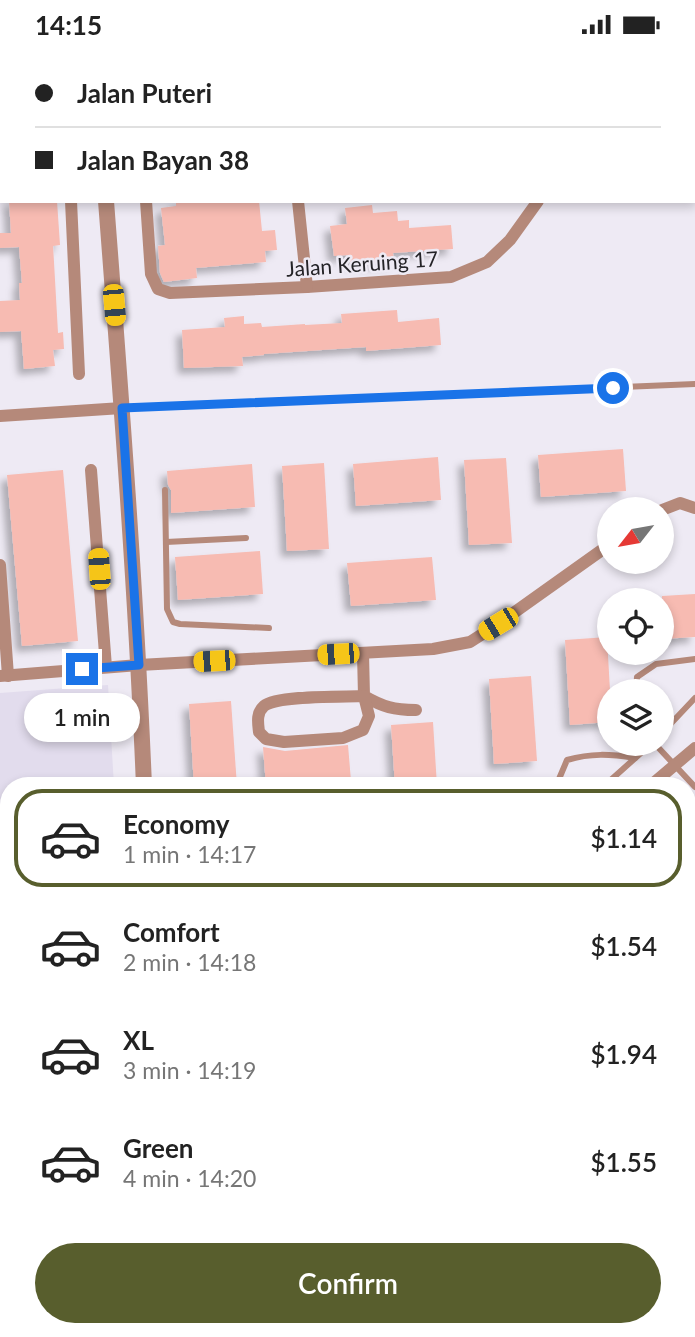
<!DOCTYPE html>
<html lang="en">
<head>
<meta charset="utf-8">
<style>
  :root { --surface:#fff; --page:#f6f6f6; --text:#222; --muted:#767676; --line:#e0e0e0; --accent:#585e2d }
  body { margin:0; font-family:Lato,sans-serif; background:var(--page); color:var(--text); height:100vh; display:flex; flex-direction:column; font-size:26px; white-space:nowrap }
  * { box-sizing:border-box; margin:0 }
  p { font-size:23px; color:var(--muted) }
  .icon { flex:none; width:38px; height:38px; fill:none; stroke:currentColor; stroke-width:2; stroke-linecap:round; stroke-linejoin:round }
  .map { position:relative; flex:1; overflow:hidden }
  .panel { position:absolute; left:0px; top:728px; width:696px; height:560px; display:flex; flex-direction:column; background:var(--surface); border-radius:28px 28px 0 0; box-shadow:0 4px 10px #0003 }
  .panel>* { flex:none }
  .top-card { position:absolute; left:0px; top:0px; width:696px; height:154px; box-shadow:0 4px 10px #0003; display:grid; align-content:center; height:154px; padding:0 35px; background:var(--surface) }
  .needle { width:46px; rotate:239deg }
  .fabs { position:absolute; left:597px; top:448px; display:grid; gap:14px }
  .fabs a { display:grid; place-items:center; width:77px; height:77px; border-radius:50%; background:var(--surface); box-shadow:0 4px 10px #0003; font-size:35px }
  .end { position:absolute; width:32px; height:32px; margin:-16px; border:9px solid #1a73e8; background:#fff; box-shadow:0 0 0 4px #fff }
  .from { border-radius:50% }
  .bubble { position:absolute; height:49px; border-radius:24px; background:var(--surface); box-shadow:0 4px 10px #0003; font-size:23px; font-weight:600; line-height:49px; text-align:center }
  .car { position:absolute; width:21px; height:42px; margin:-21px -10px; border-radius:9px; box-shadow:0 0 5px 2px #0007; background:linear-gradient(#f5c518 24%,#345 0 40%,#f5c518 0 76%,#345 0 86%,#f5c518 0) }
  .top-card b { display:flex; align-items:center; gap:24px; height:66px; font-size:26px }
  .top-card b+b { border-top:2px solid var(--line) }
  .top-card i { width:18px; height:18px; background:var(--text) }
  ul { padding:12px 0 0; list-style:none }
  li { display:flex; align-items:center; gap:21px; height:98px; margin:0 14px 10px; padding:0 21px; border:4px solid transparent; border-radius:28px }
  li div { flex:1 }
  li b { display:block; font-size:26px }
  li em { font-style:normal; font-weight:600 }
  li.selected { border-color:var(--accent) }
  li>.icon { width:63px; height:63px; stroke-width:1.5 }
  .primary-button { display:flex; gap:14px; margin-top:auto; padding:14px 35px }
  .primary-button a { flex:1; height:80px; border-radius:42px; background:var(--accent); color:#fff; font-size:28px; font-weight:600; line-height:80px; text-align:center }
  .status { display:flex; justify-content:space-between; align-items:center; height:49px; padding:0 35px; background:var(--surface); direction:ltr }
  .status svg { height:19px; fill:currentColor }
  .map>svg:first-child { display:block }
</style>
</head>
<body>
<div class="status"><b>14:15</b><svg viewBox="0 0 49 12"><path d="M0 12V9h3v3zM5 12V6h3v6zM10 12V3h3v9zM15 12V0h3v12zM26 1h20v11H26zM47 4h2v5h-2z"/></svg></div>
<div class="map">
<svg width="695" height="1288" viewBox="0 0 695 1288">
  <defs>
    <filter id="shadow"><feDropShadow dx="-6" dy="6" stdDeviation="3.5" flood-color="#0004"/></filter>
  </defs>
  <rect width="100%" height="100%" fill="#eeeaf4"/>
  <!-- built -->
  <polygon fill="#e2dced" points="108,636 114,737 9,737 9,1052 0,1052 0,644"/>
  <!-- building -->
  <g fill="#f7bbb2" filter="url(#shadow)">
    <polygon points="9,152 57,152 60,196 53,197 54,213 58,284 63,283 64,300 53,301 55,317 24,320 21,282 0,283 0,252 20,251 19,234 22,234 19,198 0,199 0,184 11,184"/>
    <polygon points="176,152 259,152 262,182 275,181 277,201 265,202 266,213 196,219 197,229 164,233 160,224 158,197 165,196 161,159 176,157"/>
    <polygon points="372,156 373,164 397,162 398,172 409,171 409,179 451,176 453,200 393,204 394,213 364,215 364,213 350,214 349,206 334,207 330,177 347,175 345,159"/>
    <polygon points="397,261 398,273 439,269 441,296 366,302 366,298 264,305 264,306 242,308 243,317 184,319 182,281 225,278 224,269 244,267 244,275 261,274 262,278 305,275 305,276 342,274 341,265"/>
    <polygon points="623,400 626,442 541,448 538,406"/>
    <polygon points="438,408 441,451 356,457 353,415"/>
    <polygon points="506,409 512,494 469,496 464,411"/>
    <polygon points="324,414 329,500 287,502 282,417"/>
    <polygon points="252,415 255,458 171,464 171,441 168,436 167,422"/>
    <polygon points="63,421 78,592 22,597 7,426"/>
    <polygon points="260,502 263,545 178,551 175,508"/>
    <polygon points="432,508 436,551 351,557 347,514"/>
    <polygon points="695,545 695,588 662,590 662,547"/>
    <polygon points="607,588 610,642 609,642 609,673 570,676 565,591"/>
    <polygon points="531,627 537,712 494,715 489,630"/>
    <polygon points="231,652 237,737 194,737 189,655"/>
    <polygon points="433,673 437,737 395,737 391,676"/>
    <polygon points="348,696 351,732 292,737 266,737 263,698 285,702"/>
  </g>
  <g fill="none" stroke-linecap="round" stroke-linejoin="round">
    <!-- service -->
    <g stroke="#b5897a" stroke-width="6">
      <polyline points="124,359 695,335"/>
      <polyline points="165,441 167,560 173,573 180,575 269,579"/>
      <polyline points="166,493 246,489"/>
      <polyline points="636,642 637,628 656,615 695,610"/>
      <polyline points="662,684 695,649"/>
      <polyline points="655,695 695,738"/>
      <path d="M560,737L559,730L567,711C591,704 610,705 635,709"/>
      <polyline points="604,737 651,695"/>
      <polyline points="688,1054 695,1052"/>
      <polyline points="82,1279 82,1288"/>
      <polyline points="280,1279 280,1288"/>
      <polyline points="364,1279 364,1288"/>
      <polyline points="397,1279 397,1288"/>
    </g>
    <!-- minor -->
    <g stroke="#b5897a" stroke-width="12">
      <polyline points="48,0 48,2"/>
      <polyline points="113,0 114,2"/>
      <polyline points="274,0 275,2"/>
      <polyline points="556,0 557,2"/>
      <polyline points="0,99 2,99"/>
      <polyline points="71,152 79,325"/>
      <polyline points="146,152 151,225 158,240 170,244 307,238 451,228 487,213 510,191 538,152"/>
      <polyline points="298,152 307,238"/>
      <polyline points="0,367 122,359"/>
      <polyline points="91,421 106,618"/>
      <polyline points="662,461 680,454 695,459"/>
      <polyline points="0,516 8,627"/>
      <path d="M363,604L364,647C383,658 394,661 416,661"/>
      <polyline points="0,627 139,616 433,600 470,593 498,575 609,496"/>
      <path d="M364,647L369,667L363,681L343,689L284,693L266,690L259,683C258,674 256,664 264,657C277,646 344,648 364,647Z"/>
      <polyline points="650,737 695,699"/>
      <polyline points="0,1064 9,1064"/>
      <polyline points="0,1095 8,1098 9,1197"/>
      <polyline points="10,1279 11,1288"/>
      <polyline points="609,1279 609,1288"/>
    </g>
    <!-- tertiary -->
    <g stroke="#b5897a" stroke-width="16">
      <polyline points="83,0 84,2"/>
      <path d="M106,152C121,347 136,542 144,737"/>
      <polyline points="164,1279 164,1288"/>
    </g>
  </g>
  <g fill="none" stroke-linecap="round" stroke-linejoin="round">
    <!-- route -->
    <polyline stroke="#1a73e8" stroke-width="9" points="82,620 139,616 122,359 613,339"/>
  </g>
  <g text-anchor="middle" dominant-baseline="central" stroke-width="5" stroke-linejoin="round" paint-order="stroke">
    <!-- street labels -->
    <g font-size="21" fill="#242327" stroke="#eeeaf4">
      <text transform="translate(362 214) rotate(-4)">Jalan Keruing 17</text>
    </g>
  </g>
</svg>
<div class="fabs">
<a><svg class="needle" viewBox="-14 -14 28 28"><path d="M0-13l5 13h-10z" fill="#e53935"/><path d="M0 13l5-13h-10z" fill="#767676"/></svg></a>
<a><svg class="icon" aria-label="locate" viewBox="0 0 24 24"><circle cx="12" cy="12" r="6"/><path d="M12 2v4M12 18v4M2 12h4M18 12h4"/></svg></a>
<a><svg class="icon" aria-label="layers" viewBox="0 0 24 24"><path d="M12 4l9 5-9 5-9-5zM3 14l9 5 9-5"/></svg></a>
</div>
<i class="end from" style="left:613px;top:339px"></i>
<i class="end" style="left:82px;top:620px"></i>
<div class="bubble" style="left:24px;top:644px;width:116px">1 min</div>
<i class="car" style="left:114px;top:256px;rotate:175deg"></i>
<i class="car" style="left:99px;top:520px;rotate:356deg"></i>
<i class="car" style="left:498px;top:575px;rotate:239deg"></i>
<i class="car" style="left:338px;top:605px;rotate:267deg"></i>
<i class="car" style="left:214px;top:612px;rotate:267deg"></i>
<div class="top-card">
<b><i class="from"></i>Jalan Puteri</b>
<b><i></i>Jalan Bayan 38</b>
</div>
<section class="panel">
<ul>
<li class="selected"><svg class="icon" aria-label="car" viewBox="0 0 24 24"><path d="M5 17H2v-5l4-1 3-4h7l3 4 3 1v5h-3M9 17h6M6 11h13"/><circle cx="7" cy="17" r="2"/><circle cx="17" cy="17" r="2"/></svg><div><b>Economy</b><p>1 min · 14:17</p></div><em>$1.14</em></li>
<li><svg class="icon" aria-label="car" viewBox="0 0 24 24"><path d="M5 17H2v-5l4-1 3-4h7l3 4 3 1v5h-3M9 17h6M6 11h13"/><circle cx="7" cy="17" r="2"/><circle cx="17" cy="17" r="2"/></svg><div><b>Comfort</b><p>2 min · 14:18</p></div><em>$1.54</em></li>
<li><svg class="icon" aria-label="car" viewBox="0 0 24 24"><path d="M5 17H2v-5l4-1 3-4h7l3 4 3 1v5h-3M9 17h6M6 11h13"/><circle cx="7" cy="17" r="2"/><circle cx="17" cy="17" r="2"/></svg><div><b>XL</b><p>3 min · 14:19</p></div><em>$1.94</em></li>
<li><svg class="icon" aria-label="car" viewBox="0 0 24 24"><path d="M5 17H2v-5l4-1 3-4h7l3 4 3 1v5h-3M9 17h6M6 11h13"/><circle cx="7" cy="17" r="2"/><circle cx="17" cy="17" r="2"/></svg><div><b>Green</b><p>4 min · 14:20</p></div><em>$1.55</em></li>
</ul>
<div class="primary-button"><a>Confirm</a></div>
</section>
</div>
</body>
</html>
